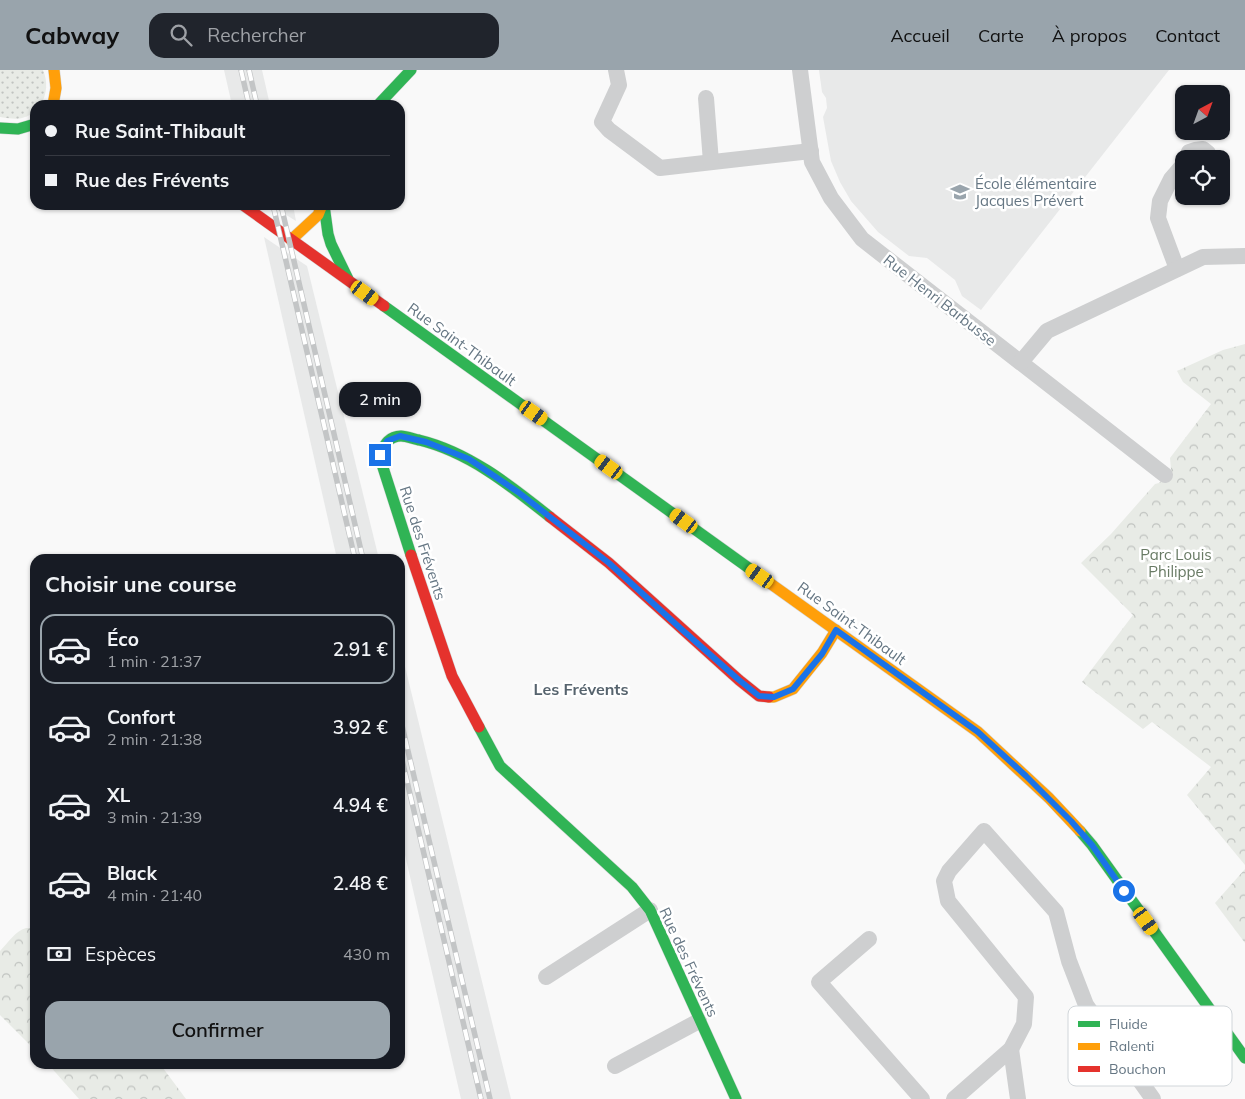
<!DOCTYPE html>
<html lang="fr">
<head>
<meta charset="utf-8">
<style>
  :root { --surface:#171b24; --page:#20242c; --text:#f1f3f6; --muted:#9ea1a6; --line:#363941; --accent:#99a4ac }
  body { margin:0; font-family:Mulish,sans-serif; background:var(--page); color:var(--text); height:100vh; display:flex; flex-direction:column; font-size:19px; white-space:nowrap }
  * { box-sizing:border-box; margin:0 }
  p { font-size:16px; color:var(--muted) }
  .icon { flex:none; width:28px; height:28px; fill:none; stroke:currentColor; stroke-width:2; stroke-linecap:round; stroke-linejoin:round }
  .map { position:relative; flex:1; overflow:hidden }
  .drawer { position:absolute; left:30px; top:484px; width:375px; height:515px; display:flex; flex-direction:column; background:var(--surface); border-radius:15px; box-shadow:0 1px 4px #0004 }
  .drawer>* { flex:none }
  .hud { position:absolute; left:30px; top:30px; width:375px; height:110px; border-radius:15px; box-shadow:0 1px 4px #0004; display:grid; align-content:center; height:110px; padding:0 15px; background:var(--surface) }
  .needle { width:32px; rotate:41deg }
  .tools { position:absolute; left:1175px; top:15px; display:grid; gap:10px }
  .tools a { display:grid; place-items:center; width:55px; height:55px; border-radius:10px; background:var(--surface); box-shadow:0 1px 4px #0004; font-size:25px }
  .end { position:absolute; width:22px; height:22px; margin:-11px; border:6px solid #1a73e8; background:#fff; box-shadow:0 0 0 2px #fff }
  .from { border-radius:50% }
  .bubble { position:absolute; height:35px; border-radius:15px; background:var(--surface); box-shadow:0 1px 4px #0004; font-size:16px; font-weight:600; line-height:35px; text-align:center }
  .car { position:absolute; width:15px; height:30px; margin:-15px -8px; border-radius:6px; box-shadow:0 0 4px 1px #0007; background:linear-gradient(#f5c518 24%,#345 0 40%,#f5c518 0 76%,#345 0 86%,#f5c518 0) }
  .hud b { display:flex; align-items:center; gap:18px; height:48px; font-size:19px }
  .hud b+b { border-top:1px solid var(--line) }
  .hud i { width:12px; height:12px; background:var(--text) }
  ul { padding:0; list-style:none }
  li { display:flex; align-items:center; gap:15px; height:70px; margin:0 10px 8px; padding:0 5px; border:2px solid transparent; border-radius:15px }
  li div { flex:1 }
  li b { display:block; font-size:19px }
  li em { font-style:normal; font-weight:600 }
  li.current { border-color:var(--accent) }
  li>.icon { width:45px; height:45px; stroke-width:1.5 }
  h2 { padding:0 15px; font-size:22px; line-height:60px }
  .pay { display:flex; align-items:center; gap:12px; height:55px; padding:0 15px; font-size:19px }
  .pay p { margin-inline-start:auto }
  .action { display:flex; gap:10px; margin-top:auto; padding:10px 15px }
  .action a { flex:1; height:58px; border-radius:15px; background:var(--accent); color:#111; font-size:20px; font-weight:600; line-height:58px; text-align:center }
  header { display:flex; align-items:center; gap:30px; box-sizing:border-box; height:70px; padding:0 25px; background:var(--accent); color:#111 }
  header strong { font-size:24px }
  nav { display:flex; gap:28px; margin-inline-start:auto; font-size:18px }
  .search { width:350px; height:45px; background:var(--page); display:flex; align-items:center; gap:12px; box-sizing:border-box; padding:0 18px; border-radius:15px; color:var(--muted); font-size:19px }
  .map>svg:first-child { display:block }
</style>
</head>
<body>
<header>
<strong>Cabway</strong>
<div class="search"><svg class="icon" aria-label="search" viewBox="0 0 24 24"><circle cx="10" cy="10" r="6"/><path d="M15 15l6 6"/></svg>Rechercher</div>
<nav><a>Accueil</a><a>Carte</a><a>À propos</a><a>Contact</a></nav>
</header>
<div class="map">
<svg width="1245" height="1029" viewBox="0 0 1245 1029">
  <defs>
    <pattern id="grass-dots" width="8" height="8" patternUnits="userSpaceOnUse" patternTransform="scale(1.25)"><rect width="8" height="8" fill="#e8ebe6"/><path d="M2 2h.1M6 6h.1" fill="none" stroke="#c0c3c0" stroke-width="1.8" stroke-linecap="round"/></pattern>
    <pattern id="forest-crowns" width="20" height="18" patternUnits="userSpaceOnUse" patternTransform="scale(1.25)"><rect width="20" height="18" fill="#e8ebe6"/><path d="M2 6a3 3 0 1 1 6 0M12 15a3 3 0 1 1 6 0" fill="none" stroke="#c0c3c0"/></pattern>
  </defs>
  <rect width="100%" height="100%" fill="#f9f9f9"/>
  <!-- built -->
  <g fill="#e8e9e9">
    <polygon points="224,0 262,0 270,35 232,35"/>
    <polygon points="819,0 1169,0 981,240 962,226 955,210 927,188 909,186 878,162 851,131 840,112 831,91 823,47 827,38 826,28 822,22"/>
    <polygon points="270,135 293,135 296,151"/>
    <polygon points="264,167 307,196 379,489 337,489"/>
    <polygon points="400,576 473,875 511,1029 461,1029 400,763"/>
  </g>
  <!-- grass -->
  <path fill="url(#grass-dots)" d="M0,0H43C48,12 47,23 41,35H35V42C20,51 16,49 0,47Z"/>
  <!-- forest -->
  <g fill="url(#forest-crowns)">
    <polygon points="1245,274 1245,795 1187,725 1211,697 1152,652 1143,659 1082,612 1133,545 1081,493 1111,464 1155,414 1159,413 1171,399 1170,388 1211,334 1183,312 1177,301 1223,280"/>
    <polygon points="1245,799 1245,873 1215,833"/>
    <path d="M26,858H32L35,860V980L0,945V881C8,873 15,861 26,858Z"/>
    <polygon points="48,994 160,994 186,1029 79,1029"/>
  </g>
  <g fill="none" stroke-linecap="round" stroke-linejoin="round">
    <!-- fast casing -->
    <g stroke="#d5d6d7" stroke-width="12">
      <g id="fast">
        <polyline points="378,35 411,0"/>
        <polyline points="0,58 18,59 35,54"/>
        <polyline points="324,135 328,164 331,174 348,209"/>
        <polyline points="384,236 764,509"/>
        <path d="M411,485L379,385C384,376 388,366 401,366C406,366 414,369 419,370C469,382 511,416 550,447"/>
        <polyline points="479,657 500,696 632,817 650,840 736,1029"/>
        <polyline points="1080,761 1092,775 1245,988"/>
      </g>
    </g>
    <!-- slow casing -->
    <g stroke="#d5d6d7" stroke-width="12">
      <g id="slow">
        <polyline points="53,35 56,18 54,0"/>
        <polyline points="291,170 318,145 322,135"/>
        <polyline points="764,509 978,662 1049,728 1080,761"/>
        <polyline points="769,627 774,627 793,619 822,583 836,560"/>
      </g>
    </g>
    <!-- jam casing -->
    <g stroke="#d5d6d7" stroke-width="12">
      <g id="jam">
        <polyline points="243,135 384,236"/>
        <polyline points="550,447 609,493 739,610 759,626 769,627"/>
        <polyline points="411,485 452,606 479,657"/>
      </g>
    </g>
    <!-- street -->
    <g stroke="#cecfd0" stroke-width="16">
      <polyline points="616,0 619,15 602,52 609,60 660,98 811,81"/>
      <polyline points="800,0 812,92 831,128 862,169 1165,405"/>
      <polyline points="706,28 711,92"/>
      <polyline points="1187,89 1189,82 1195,80 1203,79 1208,83 1210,89"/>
      <polyline points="1177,199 1158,148 1160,131 1171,109 1184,94"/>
      <polyline points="1021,292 1047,261 1203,187 1245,186"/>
      <polyline points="869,869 819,912 922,1029"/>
      <polyline points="546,907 650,840"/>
      <polyline points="1011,979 1018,1029"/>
      <polyline points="615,996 699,951"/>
      <polyline points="954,1029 1011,979 1024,954 1026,927 948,831 944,811 949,801 984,761 1056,842 1069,891 1086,935 1153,1029"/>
    </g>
    <!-- fast -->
    <use href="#fast" stroke="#30b455" stroke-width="11"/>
    <!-- slow -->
    <use href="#slow" stroke="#ff9f0a" stroke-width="11"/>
    <!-- jam -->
    <use href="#jam" stroke="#e5322d" stroke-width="11"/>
    <!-- rail casing -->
    <g stroke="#c3c5c6" stroke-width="5.5">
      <g id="rail">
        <polyline points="241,0 249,35"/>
        <polyline points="249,0 257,35"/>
        <polyline points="273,135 355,489"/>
        <polyline points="281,135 363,489"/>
        <polyline points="400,647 490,1029"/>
        <polyline points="400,681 481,1029"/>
      </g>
    </g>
    <!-- rail -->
    <use href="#rail" stroke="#fff" stroke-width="4" stroke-dasharray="11" stroke-linecap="butt"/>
  </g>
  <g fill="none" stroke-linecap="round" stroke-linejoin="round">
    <!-- route -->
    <polyline stroke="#1a73e8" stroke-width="6" points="380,385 387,371 400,366 426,372 469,389 518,422 609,493 679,557 739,610 759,626 774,627 793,619 822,584 836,560 978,662 1026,706 1071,751 1092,775 1124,821"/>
  </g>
  <!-- icons -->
  <defs>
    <g id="school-bare" transform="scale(1.5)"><path d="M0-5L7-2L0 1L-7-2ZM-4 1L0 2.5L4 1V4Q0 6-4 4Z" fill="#99a4ac" stroke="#fff" stroke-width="2.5" paint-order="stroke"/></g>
  </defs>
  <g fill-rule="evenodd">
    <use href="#school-bare" x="960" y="122"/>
  </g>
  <g text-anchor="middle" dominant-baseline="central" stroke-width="5" stroke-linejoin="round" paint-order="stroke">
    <!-- poi labels -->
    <g font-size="15" fill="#657683" stroke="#fff" text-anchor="start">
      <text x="975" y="113">École élémentaire<tspan x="975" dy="17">Jacques Prévert</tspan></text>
    </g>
    <!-- street labels -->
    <g font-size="15" fill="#657683" stroke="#fff">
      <text transform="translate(940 230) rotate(38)">Rue Henri Barbusse</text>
      <text transform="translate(462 274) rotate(36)">Rue Saint-Thibault</text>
      <text transform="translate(423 473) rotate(72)">Rue des Frévents</text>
      <text transform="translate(852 553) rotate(36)">Rue Saint-Thibault</text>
      <text transform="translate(689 892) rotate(65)">Rue des Frévents</text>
    </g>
    <!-- park labels -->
    <g font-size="15" fill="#687a64" stroke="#fff">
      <text x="1176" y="484">Parc Louis<tspan x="1176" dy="17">Philippe</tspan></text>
    </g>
    <!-- neighbourhood labels -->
    <g font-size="16" font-weight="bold" fill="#57646e" stroke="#fff">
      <text x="581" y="619">Les Frévents</text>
    </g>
  </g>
  <!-- legend -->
  <rect x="1068" y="936" width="164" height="80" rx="8" fill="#fff" stroke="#d1d6da" stroke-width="1"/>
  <rect x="1078" y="951" width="22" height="6" fill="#30b455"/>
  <rect x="1078" y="973" width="22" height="7" fill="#ff9f0a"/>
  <rect x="1078" y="996" width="22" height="6" fill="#e5322d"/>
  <g font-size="14" fill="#657683">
    <text x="1109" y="959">Fluide</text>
    <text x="1109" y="981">Ralenti</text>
    <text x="1109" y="1004">Bouchon</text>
  </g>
</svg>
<div class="tools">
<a><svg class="needle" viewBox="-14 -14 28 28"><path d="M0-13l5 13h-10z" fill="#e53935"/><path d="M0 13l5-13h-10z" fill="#9ea1a6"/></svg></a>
<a><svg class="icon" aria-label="locate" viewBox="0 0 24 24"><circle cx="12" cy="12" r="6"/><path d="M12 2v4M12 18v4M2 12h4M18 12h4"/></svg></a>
</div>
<i class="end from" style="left:1124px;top:821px"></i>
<i class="end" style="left:380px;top:385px"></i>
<div class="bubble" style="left:339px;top:312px;width:82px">2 min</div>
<i class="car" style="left:365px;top:223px;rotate:126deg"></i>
<i class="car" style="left:534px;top:343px;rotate:125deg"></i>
<i class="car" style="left:609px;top:397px;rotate:306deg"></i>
<i class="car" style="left:684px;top:451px;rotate:306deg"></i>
<i class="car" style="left:760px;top:506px;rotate:305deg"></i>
<i class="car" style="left:1146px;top:851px;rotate:144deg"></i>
<div class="hud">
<b><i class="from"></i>Rue Saint-Thibault</b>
<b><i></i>Rue des Frévents</b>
</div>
<section class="drawer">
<h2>Choisir une course</h2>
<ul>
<li class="current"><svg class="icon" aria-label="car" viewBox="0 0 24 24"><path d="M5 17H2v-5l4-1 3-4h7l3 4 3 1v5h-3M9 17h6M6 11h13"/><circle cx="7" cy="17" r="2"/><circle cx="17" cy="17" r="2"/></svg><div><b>Éco</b><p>1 min · 21:37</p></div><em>2.91 €</em></li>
<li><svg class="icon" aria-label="car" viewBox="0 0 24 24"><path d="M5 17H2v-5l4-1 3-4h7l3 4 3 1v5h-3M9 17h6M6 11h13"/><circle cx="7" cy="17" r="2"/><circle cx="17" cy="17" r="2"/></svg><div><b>Confort</b><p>2 min · 21:38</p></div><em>3.92 €</em></li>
<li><svg class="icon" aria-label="car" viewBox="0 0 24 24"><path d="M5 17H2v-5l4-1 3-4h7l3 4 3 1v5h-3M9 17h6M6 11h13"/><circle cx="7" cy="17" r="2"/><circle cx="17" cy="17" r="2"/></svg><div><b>XL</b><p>3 min · 21:39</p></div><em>4.94 €</em></li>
<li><svg class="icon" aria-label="car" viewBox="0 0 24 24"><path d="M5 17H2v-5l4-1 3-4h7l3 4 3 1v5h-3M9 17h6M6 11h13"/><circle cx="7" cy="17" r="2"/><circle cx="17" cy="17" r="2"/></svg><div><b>Black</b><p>4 min · 21:40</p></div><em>2.48 €</em></li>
</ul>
<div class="pay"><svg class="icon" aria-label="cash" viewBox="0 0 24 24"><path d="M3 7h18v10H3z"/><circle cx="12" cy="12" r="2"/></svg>Espèces<p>430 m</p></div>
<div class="action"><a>Confirmer</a></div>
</section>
</div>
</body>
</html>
